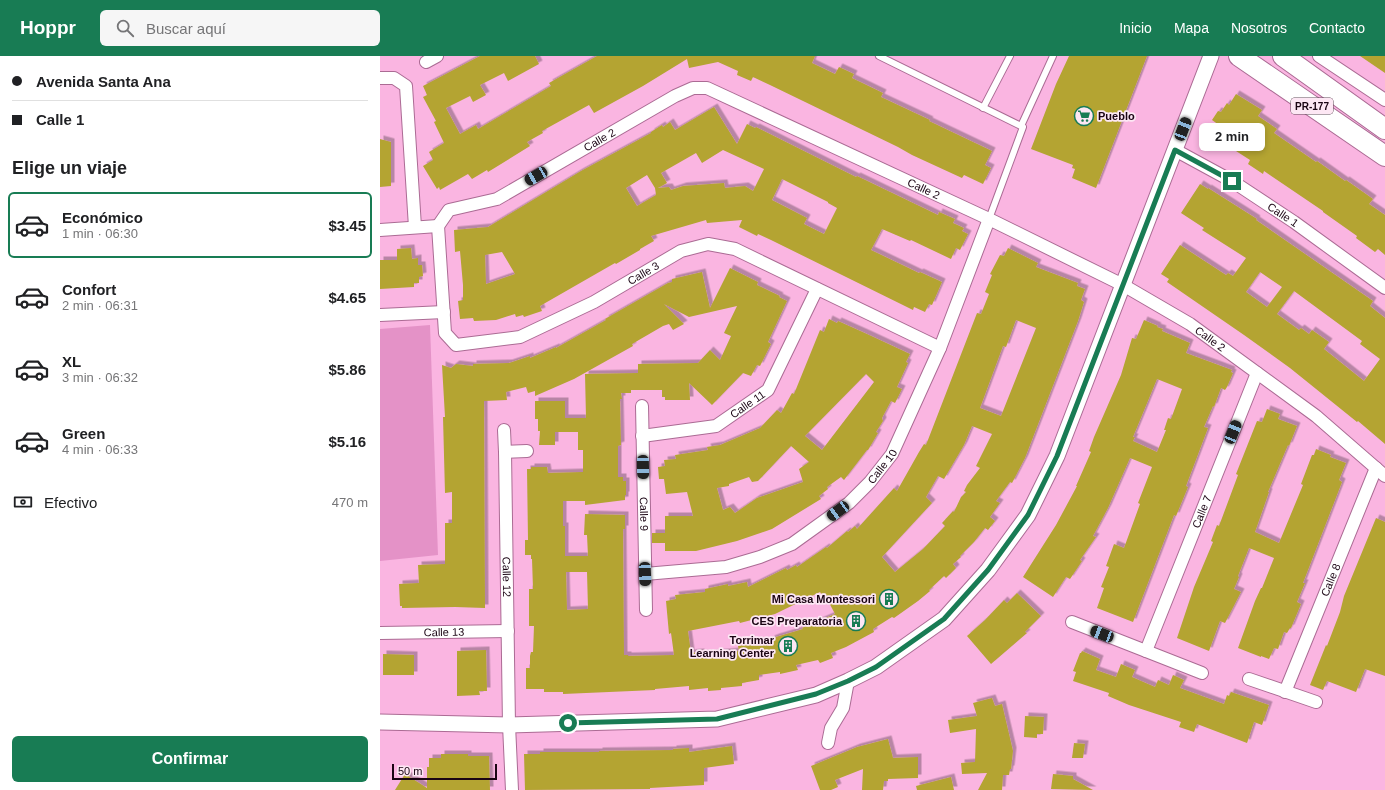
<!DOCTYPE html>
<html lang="es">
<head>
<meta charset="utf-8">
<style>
  :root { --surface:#fff; --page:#f6f6f6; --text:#202124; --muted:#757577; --line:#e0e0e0; --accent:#187c54 }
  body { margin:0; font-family:Arial,sans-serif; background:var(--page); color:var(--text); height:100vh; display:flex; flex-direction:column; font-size:15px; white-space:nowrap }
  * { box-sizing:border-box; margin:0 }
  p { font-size:13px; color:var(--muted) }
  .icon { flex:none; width:22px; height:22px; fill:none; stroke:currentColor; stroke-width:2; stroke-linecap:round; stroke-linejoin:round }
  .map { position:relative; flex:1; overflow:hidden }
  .side { display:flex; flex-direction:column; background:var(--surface); width:380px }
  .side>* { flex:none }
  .guide { display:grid; align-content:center; height:88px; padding:0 12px; background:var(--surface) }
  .scale { position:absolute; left:12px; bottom:10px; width:105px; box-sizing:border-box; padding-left:4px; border:2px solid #1a0413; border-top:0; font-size:11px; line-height:14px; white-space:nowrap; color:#1a0413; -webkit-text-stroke:3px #fde7f4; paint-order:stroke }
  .end { position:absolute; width:18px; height:18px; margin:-9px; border:5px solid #187c54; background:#fff; box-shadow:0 0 0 2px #fff }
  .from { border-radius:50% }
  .bubble { position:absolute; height:28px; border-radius:6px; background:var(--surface); box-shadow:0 2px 6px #0003; font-size:13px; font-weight:700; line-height:28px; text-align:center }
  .car { position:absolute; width:12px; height:24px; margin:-12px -6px; border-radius:5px; box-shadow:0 0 3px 1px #0007; background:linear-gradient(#222 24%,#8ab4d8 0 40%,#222 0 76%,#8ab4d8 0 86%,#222 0) }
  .guide b { display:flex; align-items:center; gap:14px; height:38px; font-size:15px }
  .guide b+b { border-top:1px solid var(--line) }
  .guide i { width:10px; height:10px; background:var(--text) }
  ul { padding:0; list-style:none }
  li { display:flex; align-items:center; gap:12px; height:66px; margin:0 8px 6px; padding:0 4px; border:2px solid transparent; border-radius:6px }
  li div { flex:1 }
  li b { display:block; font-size:15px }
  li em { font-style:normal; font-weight:700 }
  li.current { border-color:var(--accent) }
  li>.icon { width:36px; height:36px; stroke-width:1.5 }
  h2 { padding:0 12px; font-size:18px; line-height:48px }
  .pay { display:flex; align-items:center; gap:10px; height:44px; padding:0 12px; font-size:15px }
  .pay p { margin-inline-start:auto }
  .action { display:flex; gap:8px; margin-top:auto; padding:8px 12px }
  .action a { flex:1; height:46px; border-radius:6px; background:var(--accent); color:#fff; font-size:16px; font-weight:700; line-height:46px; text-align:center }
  header { display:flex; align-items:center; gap:24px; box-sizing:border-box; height:56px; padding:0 20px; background:var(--accent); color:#fff }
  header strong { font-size:19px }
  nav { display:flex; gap:22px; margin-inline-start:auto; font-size:14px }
  .search { width:280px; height:36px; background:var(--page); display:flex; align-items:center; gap:10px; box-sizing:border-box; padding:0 14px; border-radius:6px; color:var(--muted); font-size:15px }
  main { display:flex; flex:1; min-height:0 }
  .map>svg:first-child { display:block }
</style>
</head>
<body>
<header>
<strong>Hoppr</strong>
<div class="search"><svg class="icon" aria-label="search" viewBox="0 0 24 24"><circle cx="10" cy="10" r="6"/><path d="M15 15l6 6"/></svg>Buscar aquí</div>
<nav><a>Inicio</a><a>Mapa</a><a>Nosotros</a><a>Contacto</a></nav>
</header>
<main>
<section class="side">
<div class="guide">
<b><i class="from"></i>Avenida Santa Ana</b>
<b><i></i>Calle 1</b>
</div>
<h2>Elige un viaje</h2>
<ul>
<li class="current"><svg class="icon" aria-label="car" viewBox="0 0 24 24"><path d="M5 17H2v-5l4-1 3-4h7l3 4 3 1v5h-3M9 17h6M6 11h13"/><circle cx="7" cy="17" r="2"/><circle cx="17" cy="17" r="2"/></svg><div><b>Económico</b><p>1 min · 06:30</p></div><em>$3.45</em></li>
<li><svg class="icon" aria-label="car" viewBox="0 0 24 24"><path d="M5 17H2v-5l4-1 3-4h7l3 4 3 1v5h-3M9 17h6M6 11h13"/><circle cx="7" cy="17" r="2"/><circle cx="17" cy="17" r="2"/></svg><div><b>Confort</b><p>2 min · 06:31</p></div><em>$4.65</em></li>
<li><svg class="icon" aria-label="car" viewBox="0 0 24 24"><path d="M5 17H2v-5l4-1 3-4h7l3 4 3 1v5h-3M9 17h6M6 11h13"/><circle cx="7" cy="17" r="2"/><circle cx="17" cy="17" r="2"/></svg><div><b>XL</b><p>3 min · 06:32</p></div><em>$5.86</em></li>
<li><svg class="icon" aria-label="car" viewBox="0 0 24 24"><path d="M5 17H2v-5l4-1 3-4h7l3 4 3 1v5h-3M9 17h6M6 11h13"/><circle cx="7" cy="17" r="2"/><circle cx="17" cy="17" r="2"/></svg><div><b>Green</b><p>4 min · 06:33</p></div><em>$5.16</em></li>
</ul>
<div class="pay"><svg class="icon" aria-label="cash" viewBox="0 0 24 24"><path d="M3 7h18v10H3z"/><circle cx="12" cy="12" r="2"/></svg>Efectivo<p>470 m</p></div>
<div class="action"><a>Confirmar</a></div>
</section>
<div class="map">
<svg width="1005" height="734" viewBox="0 0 1005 734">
  <defs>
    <filter id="shadow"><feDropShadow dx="3.5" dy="-3.5" stdDeviation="0" flood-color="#0004"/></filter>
  </defs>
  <rect width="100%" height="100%" fill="#fab5e1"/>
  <!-- green -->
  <polygon fill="#e492c7" points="50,269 58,499 0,505 0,273"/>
  <!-- building -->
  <g fill="#b4a432" fill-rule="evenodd" filter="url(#shadow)">
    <polygon points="100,0 155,0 159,8 128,25 124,17 100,29 106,39 93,46 90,40 66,52 80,78 96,69 98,73 171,30 169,27 217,0 435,0 432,7 455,18 459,11 474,18 472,22 503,37 501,41 550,64 549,65 612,95 605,109 611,112 603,128 584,119 582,122 532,99 518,91 390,29 373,21 371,25 357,19 358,15 338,6 309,12 307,3 263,30 214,57 209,49 162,75 163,77 147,86 150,90 108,116 107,114 92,123 88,118 60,134 59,131 57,133 43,110 53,104 49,96 64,87 54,66 56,65 43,41 47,39 43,30"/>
    <polygon points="689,0 767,0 716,132 692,122 695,113 692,112 693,109 651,93 676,28"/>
    <polygon points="980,0 1005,0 1005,17"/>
    <polygon points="856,38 882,54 878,60 897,73 894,77 936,106 937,105 965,125 966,124 993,143 989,148 1005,159 1005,199 998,193 995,196 976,182 977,180 943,156 943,155 884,115 883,118 868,108 870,104 856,95 857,94 843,85 845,81 836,75 839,69 832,64 838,55 841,56 847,47 849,49"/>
    <path d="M334,51L357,88L367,68L375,72L376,71L476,121L477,120L558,159L559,156L575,163L573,167L584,172L582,175L588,178L580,194L576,192L571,203L531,184L530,185L502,173L491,194L539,217L540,216L562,226L552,249L549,248L545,256L534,251L533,254L391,184L378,178L377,180L359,171L362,164L327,167L326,164L271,180L274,185L260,193V194L236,208L235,207L160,250L162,255L144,261L143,259L136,261L135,258L116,264L94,265L93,262L80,263L78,245L83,244V229L80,195L75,196L74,174L108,171L201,115L271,77V76L282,69L283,71L290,66L295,74ZM343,94L384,113L373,135L365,130L345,132L344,127L303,130L291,134L289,131L278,132L287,127L281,117L316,97L322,107ZM267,119L275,132L276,139L257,150L246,132ZM402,123L448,146V147L457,152L444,178L424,168L427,162L392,144ZM122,196L135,218L106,228L105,199Z"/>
    <polygon points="0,83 11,86 11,130 0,131"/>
    <path d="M820,128L828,133V132L877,163L876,164L993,245L990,250L1005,262V388L978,365L977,366L910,312L864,279L787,226L789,223L781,218L800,189L846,219L848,217L853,220L866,202L822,174L824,172L801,157ZM880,216L902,231L887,251L866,236ZM914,235L982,285L980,288L1000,303L984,325L944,293L949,286L932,274L929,278L921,272L919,274L897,258Z"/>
    <polygon points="31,192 32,203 38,202 38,209 42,209 43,220 39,221 39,227 34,227 34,231 0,233 0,204 17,204 17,193"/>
    <path d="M628,192L658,207L656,211L698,227L697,230L705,233L701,244L704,246L698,265L645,402L632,427L630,426L616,445L620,447L610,461L615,465L608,474L605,472L594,486L580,500L581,501L573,508L576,512L566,522L564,520L549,534L550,535L538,545L514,562L512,561L493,573L494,576L466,591L451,597L453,602L440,607L438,604L416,609L418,614L400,618V616L379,619V624L362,627V630L341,632V634L328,635V632L309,634V630L275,633V634L183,638V636H164V633H146V612H150V600L151,596H153L154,570H149V533H153L152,503H151V499H145V484H148L147,413H151V411H167L168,417L203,416V394H198V376H175V389H159L160,375H158V363H155V345H185V362H206L205,318L258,317V308L318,307L330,294L340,304L351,280L344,277L357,250L309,261L284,248L304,268L293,274L289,268L283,270L252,288L253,290L194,323L155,340V335L148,337L146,331L126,336L127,344L104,345L105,552L75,551L22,552V550H20L19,528L39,527L38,509L65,508V467H72V436L65,437L63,361H65L62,309L71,312L76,308L93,310V308L129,307L150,300V302L176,291V292L226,264L225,263L288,227L292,226V223L322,216L330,252L350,212L378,226L377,229L400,240L399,241L407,245L388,286L391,288L380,310L377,309L371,320L363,317L332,349L309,327L310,344H285V341H282V334H251V337H241L242,343H240L241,389L238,390V421H243V425H246V439H245V444L205,449V445H183V470H185V500H208L207,479H204L205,458L245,459V473H243L244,599H248V600L294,599L291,577L289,578L286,545L296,543L295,539L325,536V533L348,528V530L367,526L368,531L406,512L407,514L416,509L417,511L446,491L447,492L467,475L468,476L475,470L477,473L514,432L517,435L539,396L544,388L546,389L597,257L601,258L609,238L605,236L612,219L610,218L620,199L624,200ZM636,264L656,272L621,360L600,352L623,290L626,291ZM592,370L612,378L596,410L600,412L587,429L584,435L586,436L581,441L574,456L573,455L562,467L565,470L543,493L515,516L502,501L552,447L546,441L558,420L564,423L584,389ZM186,516H207L208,553L187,554ZM440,536L442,539L444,537L455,558L422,572L423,573L396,581L391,583V584L358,590L359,595L321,598V596L311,597L308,575L359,565L360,567L395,558Z"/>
    <path d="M449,263L457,267L458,265L487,278L530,298L526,306L528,307L517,331L522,333L515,347L511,345L502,362L503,365L496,376L498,377L488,394H487L464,424L461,421L447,431L448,433L439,440L441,443L392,473L357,485L316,495H285V487H272V477H285V460H313L307,436L286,438L284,423H279L278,411L285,410L284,404L296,403L295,399L328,394L327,391L340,389L380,372L397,354L401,357L412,337L414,338L440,274L444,276ZM486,318L494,326L442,394L425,380ZM411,390L429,406L419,413L423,426L377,442L355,457L350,451L343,454L337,432L349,430V428L369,421L372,426L378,425Z"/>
    <path d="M764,264L778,270L777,271L783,273L782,275L810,287L806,297L852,314L851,316L853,317L847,331L845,334L841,332L834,351L833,350L824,371L828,372L806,430L808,431L796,460L794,459L753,566L717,552L724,532L721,531L729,511L726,510L734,488L744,492L760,448L758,447L772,411L750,402L728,452L713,480L716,481L700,504L702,505L690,523L686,521L673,541L643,521L676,469L697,430H696L711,396L709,395L714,381L741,319L752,282L756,283ZM777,323L802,333L791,363L788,362L784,374H786L777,396L753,385L755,381H753Z"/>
    <polygon points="887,353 900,358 898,363 917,370 909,390 908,389 888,436 889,436 875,476 899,487 923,429 921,428 932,399 934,399 936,393 951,399 950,401 966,407 959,424 962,426 923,527 925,527 917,546 921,548 911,572 910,572 907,577 904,576 898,593 894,592 889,603 881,600 881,601 858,592 875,545 881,532 882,532 894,502 869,492 858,520 859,521 854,533 861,536 845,567 840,565 829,595 797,582 814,531 833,486 831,485 837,469 839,470 858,419 856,418 877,365 882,366"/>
    <polygon points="996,462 1005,466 1005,620 985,613 976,636 947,625 943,634 930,629 946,589 947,590 960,556 964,540"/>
    <polygon points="637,537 661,560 645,576 647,577 611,608 587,580 605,564 624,544 627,547"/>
    <polygon points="106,594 107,635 99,635 100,639 77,640 77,595"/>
    <polygon points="702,595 720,603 716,614 736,621 741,608 755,614 752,621 775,631 778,624 789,629 793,619 804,624 800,632 844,648 847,639 849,640 851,636 889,649 882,669 874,666 867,687 817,668 814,676 799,671 801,666 749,649 728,640 729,637 693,625 696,616 693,615 700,597 701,597"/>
    <polygon points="3,598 34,599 34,619 3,619"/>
    <polygon points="612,642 615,650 622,648 633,695 631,713 630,713 629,719 623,719 622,734 598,734 607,717 582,718 581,707 595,706 596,673 570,677 568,664 597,660 593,647"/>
    <polygon points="645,660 664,661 663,678 657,678 657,682 644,681"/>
    <polygon points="508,683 513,702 538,701 538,722 508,723 508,725 504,725 503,734 482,734 483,713 455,724 458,731 451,734 440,734 431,710 477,691"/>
    <polygon points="694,687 705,688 703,702 692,702"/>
    <polygon points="352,690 354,708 324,712 324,729 270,732 270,733 145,734 144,698 160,698 160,696 219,696 219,695 293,694 293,693 309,692 309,696"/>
    <polygon points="61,698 88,698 88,700 109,700 110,734 15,734 25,718 47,732 47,711 49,711 49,702 61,702"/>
    <polygon points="673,718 693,720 693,723 713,734 671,733"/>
    <polygon points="571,721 574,734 537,734 536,730"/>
  </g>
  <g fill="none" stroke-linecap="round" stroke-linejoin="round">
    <!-- service casing -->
    <g stroke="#ab6b94" stroke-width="8">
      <g id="service">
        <polyline points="499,0 643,71 609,163"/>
        <polyline points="603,52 630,0"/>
        <polyline points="641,70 673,0"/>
      </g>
    </g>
    <!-- minor casing -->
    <g stroke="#ab6b94" stroke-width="14">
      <g id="minor">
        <polyline points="939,0 1005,44"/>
        <polyline points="46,6 57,0"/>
        <polyline points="0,22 14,22 26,30 35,171"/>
        <path id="s1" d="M795,94L852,125L914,166L1005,232"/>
        <path id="s2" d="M58,170L69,154L117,143L295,40L313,32H327L609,163L743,229L810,268L936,360L1005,420"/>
        <path id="s3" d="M58,170L65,277L76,289L140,281L214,246L301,195L328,188L355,193L560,292"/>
        <polyline points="0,174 58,170"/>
        <polyline points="0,259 64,256"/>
        <path id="s4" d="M262,350L266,554"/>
        <path id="s5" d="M124,374L125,396L129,669L132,734"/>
        <path id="s6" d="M262,380L336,370L388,334L437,233"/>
        <polyline points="125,396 147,395"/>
        <path id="s7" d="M265,518L346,511L380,501L412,488L469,447L490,426L512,398L560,292L609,163"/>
        <polyline points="692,566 822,617"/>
        <path id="s8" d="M0,577L128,575"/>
        <path id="s9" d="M766,595L877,317"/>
        <polyline points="869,623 936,646"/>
        <path id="s10" d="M905,636L996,412"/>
        <polyline points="448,687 451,672 463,652 468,625"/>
      </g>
    </g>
    <!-- tertiary casing -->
    <g stroke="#ab6b94" stroke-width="17">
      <polyline id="tertiary" points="0,666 129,669 337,663 436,639 468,625 496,611 564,563 608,514 648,459 677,400 831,0"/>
    </g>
    <!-- trunk casing -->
    <g stroke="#ab6b94" stroke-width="22">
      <g id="trunk">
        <polyline points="859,0 1005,100"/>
        <polyline points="903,0 1005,73"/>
      </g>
    </g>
    <!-- service -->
    <use href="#service" stroke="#fff" stroke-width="6"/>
    <!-- minor -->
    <use href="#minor" stroke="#fff" stroke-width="12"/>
    <!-- tertiary -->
    <use href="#tertiary" stroke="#fff" stroke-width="15"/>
    <!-- trunk -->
    <use href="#trunk" stroke="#fff" stroke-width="20"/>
  </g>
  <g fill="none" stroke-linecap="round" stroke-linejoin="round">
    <!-- route -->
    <polyline stroke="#187c54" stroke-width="5" points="188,667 337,663 436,638 468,625 496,611 564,563 608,514 648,459 677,400 795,94 852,125"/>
  </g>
  <!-- icons -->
  <defs>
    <g id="supermarket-ring" transform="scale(1)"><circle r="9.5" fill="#fde7f4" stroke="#187c54" stroke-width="1.5"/><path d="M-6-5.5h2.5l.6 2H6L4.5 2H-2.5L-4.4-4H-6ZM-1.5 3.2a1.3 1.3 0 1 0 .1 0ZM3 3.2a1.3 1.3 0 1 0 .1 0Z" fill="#187c54"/></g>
    <g id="building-ring" transform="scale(1)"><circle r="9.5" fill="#fde7f4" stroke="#187c54" stroke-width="1.5"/><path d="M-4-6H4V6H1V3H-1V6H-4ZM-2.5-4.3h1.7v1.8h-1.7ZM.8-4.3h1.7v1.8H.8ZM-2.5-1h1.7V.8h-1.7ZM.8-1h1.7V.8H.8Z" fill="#187c54"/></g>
  </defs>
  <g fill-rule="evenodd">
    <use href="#supermarket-ring" x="704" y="60"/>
    <use href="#building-ring" x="509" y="543"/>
    <use href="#building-ring" x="476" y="565"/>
    <use href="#building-ring" x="408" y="590"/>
  </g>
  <g text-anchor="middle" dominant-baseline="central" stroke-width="3.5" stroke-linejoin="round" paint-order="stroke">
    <!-- shield labels -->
    <rect fill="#fde7f4" stroke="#5e4856" stroke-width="1" x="911" y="42" width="42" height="16" rx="3"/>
    <g font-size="10" font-weight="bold" fill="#1a0413">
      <text x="932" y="50">PR-177</text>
    </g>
    <!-- poi labels -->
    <g font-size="11" font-weight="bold" fill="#1a0413" stroke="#fde7f4" text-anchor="end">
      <text x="718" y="60" text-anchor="start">Pueblo</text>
      <text x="495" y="543">Mi Casa Montessori</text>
      <text x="462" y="565">CES Preparatoria</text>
      <text x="394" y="584">Torrimar<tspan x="394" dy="13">Learning Center</tspan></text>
    </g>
    <!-- street labels -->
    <g font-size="11" fill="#1a0413" stroke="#fde7f4">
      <text stroke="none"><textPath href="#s2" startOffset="187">Calle 2</textPath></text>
      <text stroke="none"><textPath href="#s2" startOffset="547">Calle 2</textPath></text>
      <text stroke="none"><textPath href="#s1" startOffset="126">Calle 1</textPath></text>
      <text stroke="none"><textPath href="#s3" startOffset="327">Calle 3</textPath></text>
      <text stroke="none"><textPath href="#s2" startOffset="871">Calle 2</textPath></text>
      <text stroke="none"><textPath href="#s6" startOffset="113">Calle 11</textPath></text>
      <text stroke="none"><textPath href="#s7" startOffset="271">Calle 10</textPath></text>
      <text stroke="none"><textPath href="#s9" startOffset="150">Calle 7</textPath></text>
      <text stroke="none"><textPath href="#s4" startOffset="108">Calle 9</textPath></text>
      <text stroke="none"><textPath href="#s5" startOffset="147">Calle 12</textPath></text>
      <text stroke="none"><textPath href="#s10" startOffset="121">Calle 8</textPath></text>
      <text stroke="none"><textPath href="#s8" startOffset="64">Calle 13</textPath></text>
    </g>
  </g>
</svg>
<div class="scale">50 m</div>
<i class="end from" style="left:188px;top:667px"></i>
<i class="end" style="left:852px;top:125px"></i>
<div class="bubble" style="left:819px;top:67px;width:66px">2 min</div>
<i class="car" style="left:803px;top:73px;rotate:21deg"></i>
<i class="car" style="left:156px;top:120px;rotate:240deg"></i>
<i class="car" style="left:853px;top:376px;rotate:22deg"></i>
<i class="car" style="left:263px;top:411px;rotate:179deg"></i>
<i class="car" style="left:458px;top:455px;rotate:234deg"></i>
<i class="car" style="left:265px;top:518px;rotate:178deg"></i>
<i class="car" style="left:722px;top:578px;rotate:291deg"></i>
</div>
</main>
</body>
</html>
